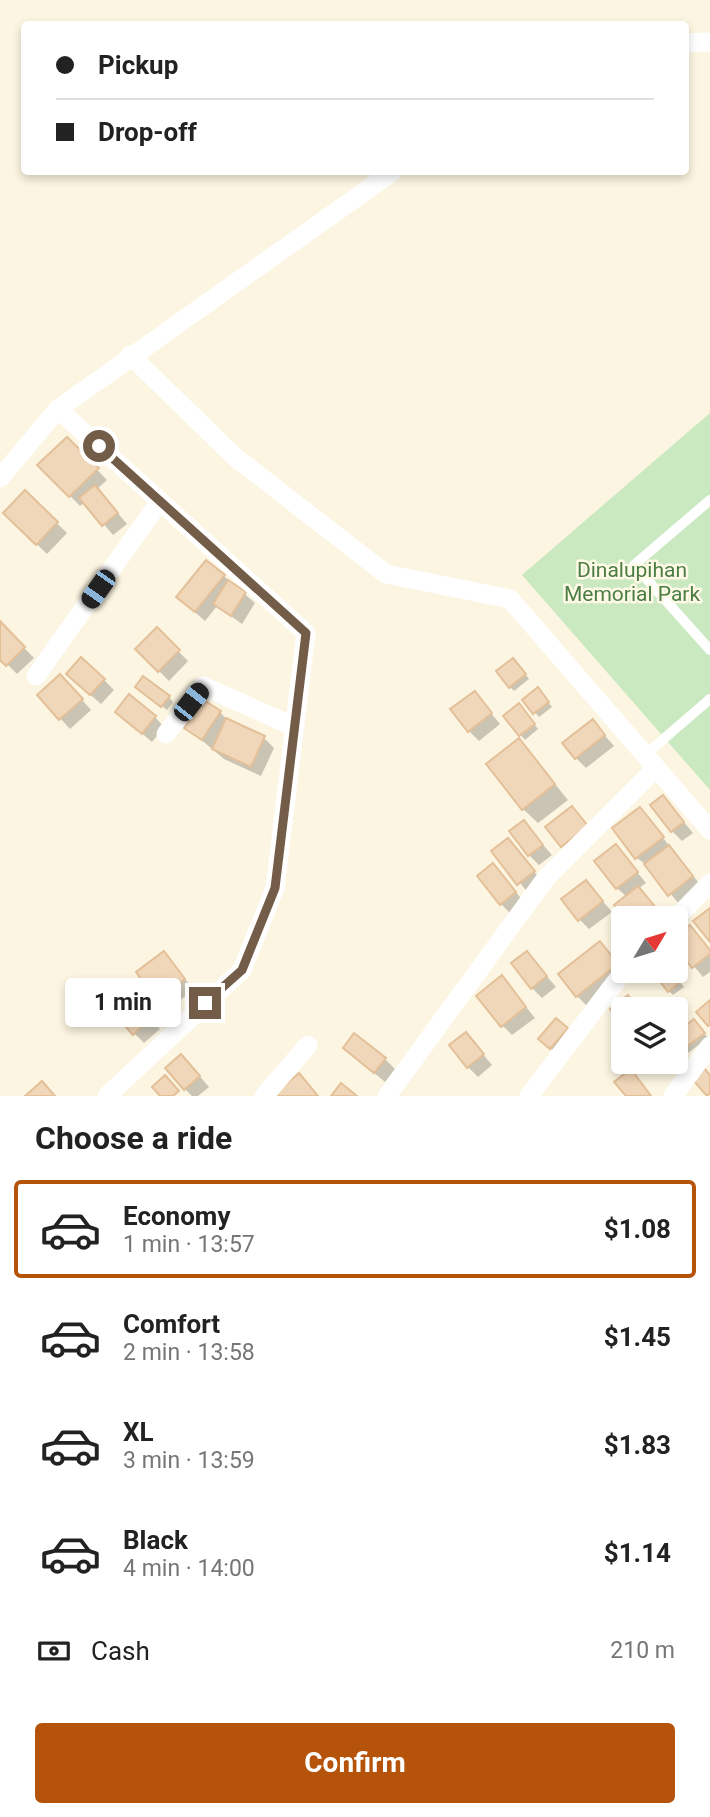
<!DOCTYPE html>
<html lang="en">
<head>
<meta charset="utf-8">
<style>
  :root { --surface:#fff; --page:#f6f6f6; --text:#222; --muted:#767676; --line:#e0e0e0; --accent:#b45309 }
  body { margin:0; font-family:Roboto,sans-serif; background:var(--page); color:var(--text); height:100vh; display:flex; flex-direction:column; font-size:26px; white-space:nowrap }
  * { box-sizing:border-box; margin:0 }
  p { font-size:23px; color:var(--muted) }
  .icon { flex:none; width:38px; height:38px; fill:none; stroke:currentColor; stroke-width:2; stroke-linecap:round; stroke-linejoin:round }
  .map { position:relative; height:1096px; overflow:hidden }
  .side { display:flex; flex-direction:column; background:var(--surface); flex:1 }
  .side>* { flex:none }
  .guide { position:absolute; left:21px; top:21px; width:668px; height:154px; border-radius:7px; box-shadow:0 4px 10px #0003; display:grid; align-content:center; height:154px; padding:0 35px; background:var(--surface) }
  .needle { width:46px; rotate:52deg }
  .tools { position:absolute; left:611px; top:906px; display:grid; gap:14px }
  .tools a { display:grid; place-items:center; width:77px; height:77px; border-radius:7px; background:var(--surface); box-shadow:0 4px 10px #0003; font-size:35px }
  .end { position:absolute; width:32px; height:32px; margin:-16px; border:9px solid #735d48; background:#fff; box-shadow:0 0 0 4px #fff }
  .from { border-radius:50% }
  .bubble { position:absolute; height:49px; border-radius:7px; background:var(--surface); box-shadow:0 4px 10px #0003; font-size:23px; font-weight:700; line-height:49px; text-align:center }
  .car { position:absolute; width:21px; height:42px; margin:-21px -10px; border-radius:9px; box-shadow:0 0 5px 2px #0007; background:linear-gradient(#222 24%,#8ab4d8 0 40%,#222 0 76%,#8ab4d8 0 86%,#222 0) }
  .guide b { display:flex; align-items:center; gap:24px; height:66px; font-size:26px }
  .guide b+b { border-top:2px solid var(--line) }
  .guide i { width:18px; height:18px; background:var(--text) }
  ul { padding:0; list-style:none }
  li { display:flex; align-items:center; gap:21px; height:98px; margin:0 14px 10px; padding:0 21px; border:4px solid transparent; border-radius:7px }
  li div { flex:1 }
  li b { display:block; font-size:26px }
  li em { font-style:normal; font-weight:700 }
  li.current { border-color:var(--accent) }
  li>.icon { width:63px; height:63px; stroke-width:1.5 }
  h2 { padding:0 35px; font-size:32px; line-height:84px }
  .pay { display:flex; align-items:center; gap:18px; height:77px; padding:0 35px; font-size:26px }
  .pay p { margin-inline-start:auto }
  .action { display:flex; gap:14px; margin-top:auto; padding:14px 35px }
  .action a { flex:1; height:80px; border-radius:7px; background:var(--accent); color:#fff; font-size:28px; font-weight:700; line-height:80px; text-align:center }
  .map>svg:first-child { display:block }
</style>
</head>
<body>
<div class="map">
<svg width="710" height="1096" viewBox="0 0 710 1096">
  <rect width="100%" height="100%" fill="#fcf5e1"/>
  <!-- green -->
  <polygon fill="#cbe9c0" points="710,413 710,790 522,575"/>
  <!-- shadow -->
  <g fill="#0003">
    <polygon points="67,439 107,480 97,489 127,524 113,535 85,502 80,506 40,465"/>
    <polygon points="25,493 67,533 47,554 5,513"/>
    <polygon points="224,576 255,603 242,624 217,606 205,621 178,597"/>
    <polygon points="0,623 34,658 17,674 0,657"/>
    <polygon points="157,630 188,661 169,681 137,649"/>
    <polygon points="518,664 529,679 514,691 510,687"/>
    <polygon points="104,680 114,690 101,704 78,684"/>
    <polygon points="70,686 91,710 70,729 39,695"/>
    <polygon points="142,691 169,697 173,702 167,710"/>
    <polygon points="474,693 500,724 479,741 469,731"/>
    <polygon points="542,694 552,707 539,717 525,700"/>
    <polygon points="523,710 538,729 525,740 505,716"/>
    <polygon points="117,712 155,717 164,727 152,742"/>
    <polygon points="220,712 229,722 264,738 274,748 261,776 224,759 186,727"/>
    <polygon points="593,722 614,746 586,768 576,758"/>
    <polygon points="519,740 568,800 538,823 523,809"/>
    <polygon points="663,797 693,833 682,841 672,831"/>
    <polygon points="640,809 702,887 679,904 648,866 637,858"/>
    <polygon points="523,822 552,855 539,865 529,855"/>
    <polygon points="508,840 543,882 529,894 494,851"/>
    <polygon points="616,847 646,883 639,888 664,919 627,919 627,897 617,888"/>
    <polygon points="493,865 525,903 511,914 501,904"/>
    <polygon points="586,882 612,912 589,929 579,919"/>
    <polygon points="690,927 710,950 710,972 703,977 676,945 676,939"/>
    <polygon points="164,953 194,990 168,1009 138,972"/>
    <polygon points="527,953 556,987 542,998 532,988"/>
    <polygon points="609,953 626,975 587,1006 577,996"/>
    <polygon points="672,971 684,987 673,995 669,991"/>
    <polygon points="502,978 535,1018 512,1035 502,1025"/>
    <polygon points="139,1005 160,1029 144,1043 134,1033"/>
    <polygon points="694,1021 708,1038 688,1053 676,1035"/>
    <polygon points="566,1029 571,1034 555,1052 545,1044"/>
    <polygon points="466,1034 492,1065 478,1077 468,1067"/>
    <polygon points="355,1057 385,1059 395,1069 385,1082"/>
    <polygon points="191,1066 209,1087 198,1096 192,1096 185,1089"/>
  </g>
  <!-- building -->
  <g fill="#f1d7b9" stroke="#e4c099" stroke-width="2">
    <polygon points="67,437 99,468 69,497 37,465"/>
    <polygon points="95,485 118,513 102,526 79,498"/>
    <polygon points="25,490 58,522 36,545 3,513"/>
    <polygon points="206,560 225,575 195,612 176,597"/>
    <polygon points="228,580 246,592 231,616 213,604"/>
    <polygon points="0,621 25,647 6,666 0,660"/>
    <polygon points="157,627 180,650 158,672 135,649"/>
    <polygon points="81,657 105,679 90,695 66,674"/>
    <polygon points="513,658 526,674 509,688 496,671"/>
    <polygon points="60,674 83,699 59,720 37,695"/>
    <polygon points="143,676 170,696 161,707 135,687"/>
    <polygon points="538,687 549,702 533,714 522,700"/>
    <polygon points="475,691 492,713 468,732 450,709"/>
    <polygon points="129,694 156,716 142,734 115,712"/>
    <polygon points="202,699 221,711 202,740 184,728"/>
    <polygon points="519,703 535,724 519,736 503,716"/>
    <polygon points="226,718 265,736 251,767 212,749"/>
    <polygon points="593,719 605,735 575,759 562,743"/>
    <polygon points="519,738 555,784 522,810 486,764"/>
    <polygon points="663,795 684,822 671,832 650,805"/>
    <polygon points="572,806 588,826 561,847 545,827"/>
    <polygon points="640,807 664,837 635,859 612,828"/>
    <polygon points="524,820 543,845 528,856 509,831"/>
    <polygon points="508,838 535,871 517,885 491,851"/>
    <polygon points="616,844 638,872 616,889 594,861"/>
    <polygon points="669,845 693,876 668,896 644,864"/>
    <polygon points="493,863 516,892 500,905 477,876"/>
    <polygon points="586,880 603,901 578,921 561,899"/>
    <polygon points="638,886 662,915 657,919 625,919 614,905"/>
    <polygon points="710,908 710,942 693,921"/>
    <polygon points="690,925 710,950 710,954 692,968 676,947 676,936"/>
    <polygon points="600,941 618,964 576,997 558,974"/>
    <polygon points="164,951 185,979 156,1000 136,972"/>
    <polygon points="527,951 547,976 531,989 511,963"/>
    <polygon points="652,971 672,971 680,982 668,992"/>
    <polygon points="502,975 526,1007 501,1027 476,996"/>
    <polygon points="129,993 151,1018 133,1035 110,1009"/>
    <polygon points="628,995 640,1010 623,1010 623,1027 610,1009"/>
    <polygon points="710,1000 710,1025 708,1026 696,1012"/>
    <polygon points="556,1018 568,1028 550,1049 538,1039"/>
    <polygon points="694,1019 705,1033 682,1050 676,1042 676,1033"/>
    <polygon points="466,1032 484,1054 467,1068 449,1045"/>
    <polygon points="354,1033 386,1058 374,1073 343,1048"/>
    <polygon points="181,1054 200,1076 184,1090 165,1068"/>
    <polygon points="631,1069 651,1096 626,1096 614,1082"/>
    <polygon points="705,1069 710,1075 710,1093 707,1096 692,1079"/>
    <polygon points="299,1073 318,1096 272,1096"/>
    <polygon points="165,1075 179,1091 173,1096 160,1096 152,1087"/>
    <polygon points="42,1081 55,1096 25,1096"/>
    <polygon points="341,1083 357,1096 331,1096"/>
  </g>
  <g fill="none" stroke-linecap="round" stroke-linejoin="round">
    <!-- service -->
    <g stroke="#fff" stroke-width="10">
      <polyline points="710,500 634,565 710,650"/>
      <polyline points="645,755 710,699"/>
    </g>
    <!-- minor -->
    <g stroke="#fff" stroke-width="19">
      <polyline points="686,43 710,42"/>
      <polyline points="130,355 235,457 386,574 510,599 710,830"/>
      <polyline points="58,409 306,633 275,888 242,970 107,1096"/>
      <polyline points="0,478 58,409 392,172"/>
      <polyline points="36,676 160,501"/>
      <polyline points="166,734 203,686 295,727"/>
      <polyline points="675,919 710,883"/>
      <polyline points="264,1096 308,1045"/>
      <polyline points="387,1096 546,878 656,768"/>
      <polyline points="529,1096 624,971"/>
      <polyline points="673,1096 710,1046"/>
    </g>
  </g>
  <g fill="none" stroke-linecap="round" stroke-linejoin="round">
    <!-- route -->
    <polyline stroke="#735d48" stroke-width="9" points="99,446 306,633 275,888 242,970 205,1003"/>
  </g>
  <g text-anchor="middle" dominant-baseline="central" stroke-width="5" stroke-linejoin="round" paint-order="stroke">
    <!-- park labels -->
    <g font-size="21" fill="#4c7e43" stroke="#fff9e7">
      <text x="632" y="570">Dinalupihan<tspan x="632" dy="24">Memorial Park</tspan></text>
    </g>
  </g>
</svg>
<div class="tools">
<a><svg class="needle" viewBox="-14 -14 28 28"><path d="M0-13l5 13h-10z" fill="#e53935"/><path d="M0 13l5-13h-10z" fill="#767676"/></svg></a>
<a><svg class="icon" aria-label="layers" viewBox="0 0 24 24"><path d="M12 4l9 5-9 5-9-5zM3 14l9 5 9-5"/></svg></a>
</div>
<i class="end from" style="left:99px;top:446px"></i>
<i class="end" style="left:205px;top:1003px"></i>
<div class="bubble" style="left:65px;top:978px;width:116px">1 min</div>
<i class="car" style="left:98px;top:589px;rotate:215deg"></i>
<i class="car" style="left:191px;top:702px;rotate:38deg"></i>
<div class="guide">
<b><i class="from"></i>Pickup</b>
<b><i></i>Drop-off</b>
</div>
</div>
<section class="side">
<h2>Choose a ride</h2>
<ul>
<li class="current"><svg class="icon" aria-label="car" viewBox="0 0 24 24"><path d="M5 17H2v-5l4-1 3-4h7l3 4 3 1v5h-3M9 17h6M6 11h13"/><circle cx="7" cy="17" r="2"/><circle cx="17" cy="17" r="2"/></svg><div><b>Economy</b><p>1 min · 13:57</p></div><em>$1.08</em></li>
<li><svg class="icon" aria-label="car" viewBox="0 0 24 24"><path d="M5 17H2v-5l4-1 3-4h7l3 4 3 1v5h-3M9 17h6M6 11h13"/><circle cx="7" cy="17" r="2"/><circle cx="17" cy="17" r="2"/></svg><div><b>Comfort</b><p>2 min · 13:58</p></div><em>$1.45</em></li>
<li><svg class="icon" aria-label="car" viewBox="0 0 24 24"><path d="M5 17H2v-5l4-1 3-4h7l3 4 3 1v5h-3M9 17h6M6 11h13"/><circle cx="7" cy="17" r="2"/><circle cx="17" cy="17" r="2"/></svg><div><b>XL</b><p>3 min · 13:59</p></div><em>$1.83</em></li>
<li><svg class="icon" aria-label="car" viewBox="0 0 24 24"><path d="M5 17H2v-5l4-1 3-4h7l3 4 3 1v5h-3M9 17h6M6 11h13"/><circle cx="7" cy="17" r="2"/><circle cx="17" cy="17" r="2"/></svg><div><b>Black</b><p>4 min · 14:00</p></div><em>$1.14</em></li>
</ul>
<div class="pay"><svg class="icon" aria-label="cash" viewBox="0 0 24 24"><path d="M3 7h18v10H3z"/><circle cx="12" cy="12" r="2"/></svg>Cash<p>210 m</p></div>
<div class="action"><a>Confirm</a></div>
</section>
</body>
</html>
